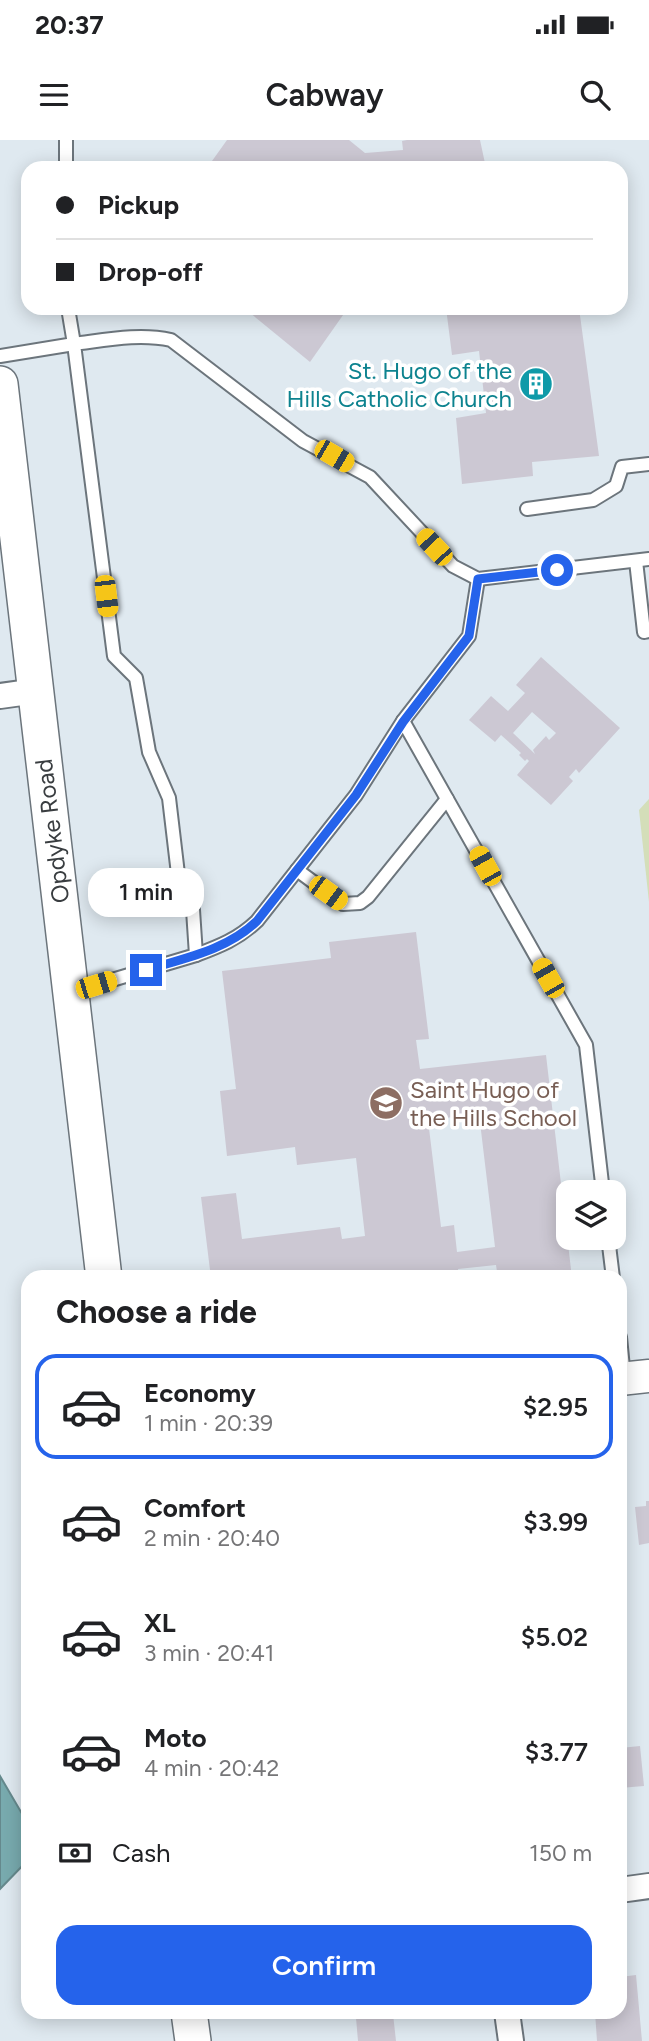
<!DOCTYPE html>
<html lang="en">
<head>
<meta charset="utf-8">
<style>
  :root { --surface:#fff; --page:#f2f2f2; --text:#202124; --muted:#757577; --line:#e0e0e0; --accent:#2563eb }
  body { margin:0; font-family:Figtree,sans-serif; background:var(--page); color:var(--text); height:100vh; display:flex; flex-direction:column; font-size:26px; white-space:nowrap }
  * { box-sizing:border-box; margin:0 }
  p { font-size:23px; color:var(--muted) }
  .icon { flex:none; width:38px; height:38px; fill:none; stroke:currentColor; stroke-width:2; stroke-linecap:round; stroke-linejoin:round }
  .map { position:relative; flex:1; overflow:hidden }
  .sheet { position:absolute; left:21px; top:1130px; width:606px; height:749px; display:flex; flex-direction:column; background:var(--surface); border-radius:21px; box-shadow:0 4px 18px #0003 }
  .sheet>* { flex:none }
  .guide { position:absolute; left:21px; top:21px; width:607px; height:154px; border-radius:21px; box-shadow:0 4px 18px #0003; display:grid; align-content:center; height:154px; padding:0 35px; background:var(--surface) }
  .fabs { position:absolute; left:556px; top:1040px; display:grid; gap:14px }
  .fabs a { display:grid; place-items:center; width:70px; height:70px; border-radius:14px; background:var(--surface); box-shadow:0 4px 18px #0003; font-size:35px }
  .end { position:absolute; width:32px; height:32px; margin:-16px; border:9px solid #2563eb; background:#fff; box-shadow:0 0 0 4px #fff }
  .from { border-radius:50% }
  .bubble { position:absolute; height:49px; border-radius:21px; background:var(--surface); box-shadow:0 4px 18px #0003; font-size:23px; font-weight:600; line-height:49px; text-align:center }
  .car { position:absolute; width:21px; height:42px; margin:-21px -10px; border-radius:9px; box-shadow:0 0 5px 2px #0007; background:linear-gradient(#f5c518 24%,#345 0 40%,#f5c518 0 76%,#345 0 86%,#f5c518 0) }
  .guide b { display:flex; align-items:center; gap:24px; height:66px; font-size:26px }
  .guide b+b { border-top:2px solid var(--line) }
  .guide i { width:18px; height:18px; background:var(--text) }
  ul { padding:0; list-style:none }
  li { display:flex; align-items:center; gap:21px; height:105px; margin:0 14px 10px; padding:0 21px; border:4px solid transparent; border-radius:21px }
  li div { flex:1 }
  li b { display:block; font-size:26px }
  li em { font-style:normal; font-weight:600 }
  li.active { border-color:var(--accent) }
  li>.icon { width:63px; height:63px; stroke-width:1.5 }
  h2 { padding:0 35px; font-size:32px; line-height:84px }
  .pay { display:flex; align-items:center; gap:18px; height:77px; padding:0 35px; font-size:26px }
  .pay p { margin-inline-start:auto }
  .cta { display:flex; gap:14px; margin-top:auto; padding:14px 35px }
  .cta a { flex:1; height:80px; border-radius:21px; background:var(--accent); color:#fff; font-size:28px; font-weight:600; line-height:80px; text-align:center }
  .status { display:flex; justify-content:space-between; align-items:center; height:49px; padding:0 35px; background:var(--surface); direction:ltr }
  .status svg { height:19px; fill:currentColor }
  header { display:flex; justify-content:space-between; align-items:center; height:91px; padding:0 35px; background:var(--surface); font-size:32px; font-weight:600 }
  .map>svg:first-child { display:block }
</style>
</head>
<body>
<div class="status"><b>20:37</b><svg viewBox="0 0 49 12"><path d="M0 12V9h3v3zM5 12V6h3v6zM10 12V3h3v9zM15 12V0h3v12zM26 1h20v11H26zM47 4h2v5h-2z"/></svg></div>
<header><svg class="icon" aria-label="menu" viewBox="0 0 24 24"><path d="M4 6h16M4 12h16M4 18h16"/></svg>Cabway<svg class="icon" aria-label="search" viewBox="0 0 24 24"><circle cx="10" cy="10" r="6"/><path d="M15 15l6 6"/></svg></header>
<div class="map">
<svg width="649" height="1901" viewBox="0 0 649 1901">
  <rect width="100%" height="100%" fill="#dfe9f0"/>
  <!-- green -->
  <polygon fill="#d4deb9" points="649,659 649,762 639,670"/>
  <!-- water -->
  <polygon fill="#78aaae" stroke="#65898d" stroke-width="2" points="0,1636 28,1684 28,1720 0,1749"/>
  <!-- building -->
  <g fill="#ccc8d3" fill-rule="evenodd">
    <polygon points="227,0 349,0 365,13 403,10 402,1 407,0 480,0 486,28 207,28"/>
    <polygon points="244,168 348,168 310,222"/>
    <polygon points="446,168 579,168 599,316 532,322 533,336 462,344 456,278 486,273 479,211 452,215"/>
    <path d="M541,517L620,588L579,633L576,629L569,637L573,641L551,665L517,635L529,621L527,619L525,621L519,615L521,613L501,595L495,602L469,580L491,556L508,571L525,553L516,545ZM532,572L556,593L549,600L546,596L533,610L535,614L513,593Z"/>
    <path d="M416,792L429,899L416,900L420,929L546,915L572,1138H498L496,1125L458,1129L459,1138H211L201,1057L236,1053L242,1099L340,1087L342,1099L365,1096L356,1018L297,1025L295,1007L227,1016L220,951L236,949L222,831L331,818L329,802ZM479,974L495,1107L457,1112L454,1085L441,1087L428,980Z"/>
    <polygon points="646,1361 649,1361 649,1403 639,1405 635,1367 646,1366"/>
    <polygon points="640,1606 644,1646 620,1648 620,1608"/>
    <polygon points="636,1835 642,1901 597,1901 595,1872 620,1872 620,1837"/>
    <polygon points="393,1874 396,1901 358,1901 356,1878"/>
  </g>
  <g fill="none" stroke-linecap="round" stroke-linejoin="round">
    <!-- service casing -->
    <g stroke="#6c757c" stroke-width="16">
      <g id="service">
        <polyline points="66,28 66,0"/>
        <polyline points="0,216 74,204 68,168"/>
        <polyline points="527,369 593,360 616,346 622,327 649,324"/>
        <polyline points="636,421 644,492 649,491"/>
        <polyline points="403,581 586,905 603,1052"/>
        <polyline points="297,730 343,764 360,763 368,757 447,659"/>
        <path d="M196,815C220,806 238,799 257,781L356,655L403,581L469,496L478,439"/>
        <path d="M75,851L196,815L192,755L178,734L169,658L149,612L136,538L114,516L74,204C106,200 139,193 171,200L303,301L370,337L453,426L478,439L649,419"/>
        <polyline points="608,1097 613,1138"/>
        <polyline points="620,1197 624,1238"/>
      </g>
    </g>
    <!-- minor casing -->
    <g stroke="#6c757c" stroke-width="28">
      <g id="minor">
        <polyline points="0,556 36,551"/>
        <polyline points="620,1750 649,1746"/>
        <polyline points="507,1872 511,1901"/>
      </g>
    </g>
    <!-- tertiary casing -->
    <g stroke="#6c757c" stroke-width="35">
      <polyline id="tertiary" points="620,1239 649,1236"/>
    </g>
    <!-- secondary casing -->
    <g stroke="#6c757c" stroke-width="38">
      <g id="secondary">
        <polyline points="0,244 104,1138"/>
        <polyline points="189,1872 193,1901"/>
      </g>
    </g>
    <!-- service -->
    <use href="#service" stroke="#fff" stroke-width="12"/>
    <!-- minor -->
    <use href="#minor" stroke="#fff" stroke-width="24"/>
    <!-- tertiary -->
    <use href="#tertiary" stroke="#fff" stroke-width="32"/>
    <!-- secondary -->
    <use href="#secondary" stroke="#fff" stroke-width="35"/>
  </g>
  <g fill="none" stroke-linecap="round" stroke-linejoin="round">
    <!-- route -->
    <path stroke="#2563eb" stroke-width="9" d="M146,830C185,818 227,810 257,781L356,655L403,582L469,496L478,439L557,430"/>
  </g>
  <!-- icons -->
  <defs>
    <g id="building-disc" transform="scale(1.75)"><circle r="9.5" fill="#0f9aa8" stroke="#fff"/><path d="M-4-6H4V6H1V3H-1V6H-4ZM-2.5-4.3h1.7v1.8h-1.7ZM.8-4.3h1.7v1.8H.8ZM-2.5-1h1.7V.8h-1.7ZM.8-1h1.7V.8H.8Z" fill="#fff"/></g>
    <g id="school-disc" transform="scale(1.75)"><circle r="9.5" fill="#8d6e63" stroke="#fff"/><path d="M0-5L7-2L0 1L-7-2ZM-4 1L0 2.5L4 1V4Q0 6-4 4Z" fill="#fff"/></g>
  </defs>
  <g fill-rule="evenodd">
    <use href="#building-disc" x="536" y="244"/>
    <use href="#school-disc" x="386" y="963"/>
  </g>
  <g text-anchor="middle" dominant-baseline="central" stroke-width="7" stroke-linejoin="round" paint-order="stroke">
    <!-- culture labels -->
    <g font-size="24" fill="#0d838f" stroke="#fff" text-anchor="end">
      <text x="512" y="230">St. Hugo of the<tspan x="512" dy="28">Hills Catholic Church</tspan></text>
    </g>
    <!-- street labels -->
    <g font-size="24" fill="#393d40" stroke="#fff">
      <text transform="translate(52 691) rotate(-97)">Opdyke Road</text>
    </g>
    <!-- education labels -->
    <g font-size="24" fill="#785e54" stroke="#fff" text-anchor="start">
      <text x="410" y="949">Saint Hugo of<tspan x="410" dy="28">the Hills School</tspan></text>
    </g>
  </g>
</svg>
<div class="fabs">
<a><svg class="icon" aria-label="layers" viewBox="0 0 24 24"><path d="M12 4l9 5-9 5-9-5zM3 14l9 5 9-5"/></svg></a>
</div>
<i class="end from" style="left:557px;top:430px"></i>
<i class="end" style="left:146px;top:830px"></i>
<div class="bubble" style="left:88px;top:728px;width:116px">1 min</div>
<i class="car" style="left:334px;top:316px;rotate:120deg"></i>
<i class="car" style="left:434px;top:407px;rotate:317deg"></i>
<i class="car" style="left:106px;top:456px;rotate:173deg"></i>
<i class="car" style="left:485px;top:726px;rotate:331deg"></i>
<i class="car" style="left:328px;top:753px;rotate:126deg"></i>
<i class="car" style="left:548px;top:838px;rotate:330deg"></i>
<i class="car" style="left:96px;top:845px;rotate:73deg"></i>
<div class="guide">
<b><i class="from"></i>Pickup</b>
<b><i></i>Drop-off</b>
</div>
<section class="sheet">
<h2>Choose a ride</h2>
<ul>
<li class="active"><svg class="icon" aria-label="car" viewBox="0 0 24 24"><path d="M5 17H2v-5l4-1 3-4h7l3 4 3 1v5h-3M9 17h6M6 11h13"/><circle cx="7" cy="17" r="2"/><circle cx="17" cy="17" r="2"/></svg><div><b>Economy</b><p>1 min · 20:39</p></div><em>$2.95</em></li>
<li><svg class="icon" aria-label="car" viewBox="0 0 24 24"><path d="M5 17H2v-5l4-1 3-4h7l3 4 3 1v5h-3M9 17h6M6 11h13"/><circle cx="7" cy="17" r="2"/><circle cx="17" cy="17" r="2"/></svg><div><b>Comfort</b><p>2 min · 20:40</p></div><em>$3.99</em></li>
<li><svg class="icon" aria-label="car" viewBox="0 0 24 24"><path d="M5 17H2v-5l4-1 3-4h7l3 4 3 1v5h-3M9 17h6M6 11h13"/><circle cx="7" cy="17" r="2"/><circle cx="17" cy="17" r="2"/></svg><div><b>XL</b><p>3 min · 20:41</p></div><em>$5.02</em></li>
<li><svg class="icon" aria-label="car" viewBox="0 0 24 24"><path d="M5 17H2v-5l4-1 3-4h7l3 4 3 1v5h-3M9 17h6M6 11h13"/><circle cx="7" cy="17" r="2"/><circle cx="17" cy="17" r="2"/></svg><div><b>Moto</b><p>4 min · 20:42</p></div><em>$3.77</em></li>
</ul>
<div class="pay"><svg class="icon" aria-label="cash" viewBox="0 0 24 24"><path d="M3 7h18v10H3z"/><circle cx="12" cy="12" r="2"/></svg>Cash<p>150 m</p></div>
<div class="cta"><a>Confirm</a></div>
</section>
</div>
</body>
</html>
